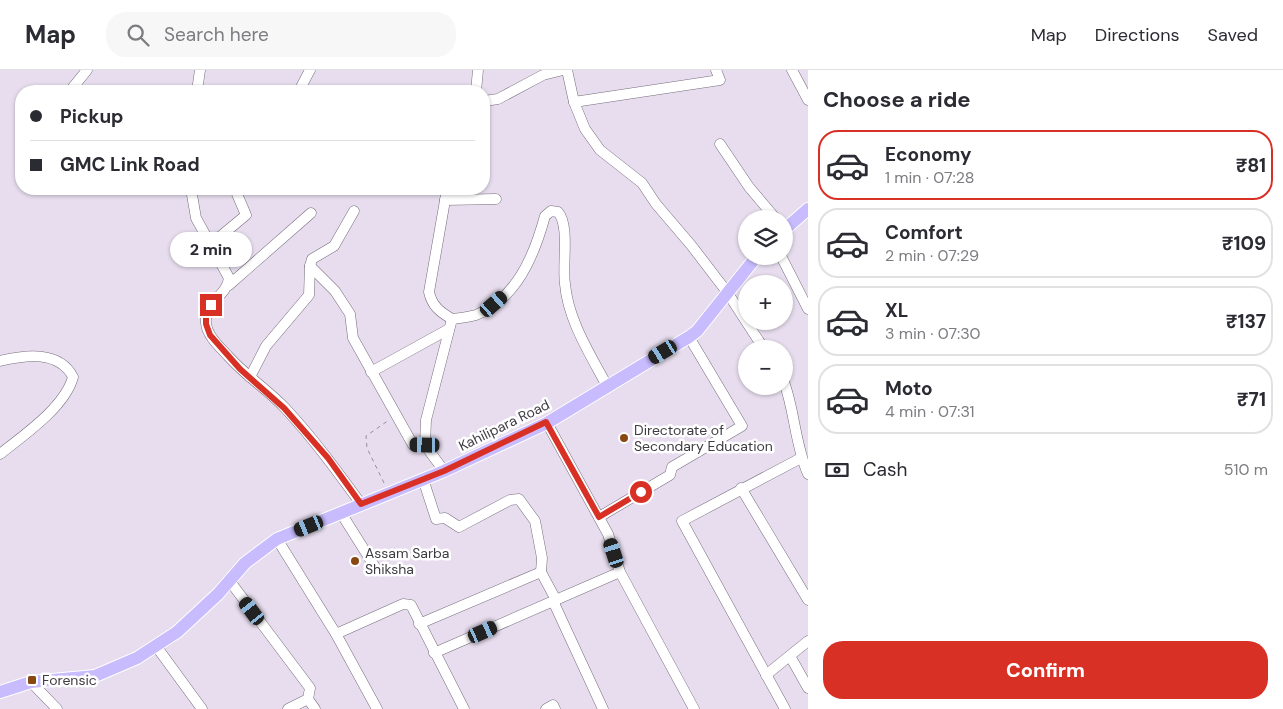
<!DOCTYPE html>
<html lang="en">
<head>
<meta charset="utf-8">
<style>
  :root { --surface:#fff; --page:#f7f7f7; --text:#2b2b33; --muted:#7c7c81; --line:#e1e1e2; --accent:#d93025 }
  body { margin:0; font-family:"DM Sans",sans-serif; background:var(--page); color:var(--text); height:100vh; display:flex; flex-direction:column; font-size:19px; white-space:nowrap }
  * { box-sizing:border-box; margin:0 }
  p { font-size:16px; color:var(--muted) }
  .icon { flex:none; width:28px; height:28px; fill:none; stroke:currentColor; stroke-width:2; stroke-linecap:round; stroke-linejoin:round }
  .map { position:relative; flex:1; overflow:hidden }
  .details { display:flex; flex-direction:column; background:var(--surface); width:475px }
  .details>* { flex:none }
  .banner { position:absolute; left:15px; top:15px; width:475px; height:110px; border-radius:20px; box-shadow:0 1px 4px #0004; display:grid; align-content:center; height:110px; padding:0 15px; background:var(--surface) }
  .tools { position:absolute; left:738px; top:140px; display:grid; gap:10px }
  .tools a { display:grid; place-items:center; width:55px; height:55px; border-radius:50%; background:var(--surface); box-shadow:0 1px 4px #0004; font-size:25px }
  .end { position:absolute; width:22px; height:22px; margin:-11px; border:6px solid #d93025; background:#fff; box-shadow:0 0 0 2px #fff }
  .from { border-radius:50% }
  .bubble { position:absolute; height:35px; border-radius:18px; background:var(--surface); box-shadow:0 1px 4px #0004; font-size:16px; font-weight:800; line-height:35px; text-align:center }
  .car { position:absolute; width:15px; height:30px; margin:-15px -8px; border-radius:6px; box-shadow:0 0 4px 1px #0007; background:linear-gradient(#222 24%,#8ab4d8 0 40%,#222 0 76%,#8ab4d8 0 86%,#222 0) }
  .banner b { display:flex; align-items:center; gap:18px; height:48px; font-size:19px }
  .banner b+b { border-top:1px solid var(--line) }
  .banner i { width:12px; height:12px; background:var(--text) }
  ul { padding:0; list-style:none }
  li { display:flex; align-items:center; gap:15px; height:70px; margin:0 10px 8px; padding:0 5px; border:2px solid var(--line); border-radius:20px }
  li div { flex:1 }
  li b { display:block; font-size:19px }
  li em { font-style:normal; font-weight:800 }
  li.selected { border-color:var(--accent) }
  li>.icon { width:45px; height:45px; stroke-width:1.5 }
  h2 { padding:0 15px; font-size:22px; line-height:60px }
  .pay { display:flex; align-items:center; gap:12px; height:55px; padding:0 15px; font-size:19px }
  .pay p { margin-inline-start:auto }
  .button { display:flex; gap:10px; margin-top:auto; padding:10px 15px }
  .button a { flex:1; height:58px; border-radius:20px; background:var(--accent); color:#fff; font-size:20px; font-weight:800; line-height:58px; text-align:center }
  header { display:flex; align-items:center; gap:30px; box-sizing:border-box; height:70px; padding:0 25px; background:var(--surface); border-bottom:1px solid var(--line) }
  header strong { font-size:24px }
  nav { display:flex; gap:28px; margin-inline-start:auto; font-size:18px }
  .search { width:350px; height:45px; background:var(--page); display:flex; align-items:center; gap:12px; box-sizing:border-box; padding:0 18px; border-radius:20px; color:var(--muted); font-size:19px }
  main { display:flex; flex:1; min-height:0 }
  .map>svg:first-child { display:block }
</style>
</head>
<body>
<header>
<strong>Map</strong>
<div class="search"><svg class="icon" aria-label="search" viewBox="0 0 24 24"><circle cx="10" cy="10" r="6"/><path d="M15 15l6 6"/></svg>Search here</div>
<nav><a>Map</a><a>Directions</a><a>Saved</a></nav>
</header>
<main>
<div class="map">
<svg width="808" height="639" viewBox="0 0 808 639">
  <rect width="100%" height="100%" fill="#e7ddee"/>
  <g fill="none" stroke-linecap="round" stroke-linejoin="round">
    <!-- minor casing -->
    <g stroke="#756d7b" stroke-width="11">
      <g id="minor">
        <polyline points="567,0 574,32 585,59 600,80 642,113 656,134 691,175 727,222 764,279"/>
        <polyline points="792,0 808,30"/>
        <polyline points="70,21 87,0"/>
        <polyline points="197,21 200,0"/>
        <polyline points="299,21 310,0"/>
        <polyline points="476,21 478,0"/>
        <polyline points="484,31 498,29 543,5 563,0"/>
        <polyline points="574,32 720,10 716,0"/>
        <polyline points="720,74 749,117 776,149"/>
        <path d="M191,119L196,148L229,208C227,226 204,232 206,253C207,266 220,277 229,287C246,306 268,320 285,338C313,368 337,401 361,434"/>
        <path d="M447,119L429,222C432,236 440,242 452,249C460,248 469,247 476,245C517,228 534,186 545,146L551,141L558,142C570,156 562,194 565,214C568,250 590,284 607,316"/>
        <polyline points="445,130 496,129"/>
        <polyline points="210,175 246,145 237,124 239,119"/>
        <polyline points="781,186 808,239"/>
        <polyline points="310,196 335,221 350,244 353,268 413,375 425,375"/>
        <polyline points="229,215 311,143"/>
        <path d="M0,291C25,285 59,280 73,307C65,337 24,365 0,384"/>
        <polyline points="371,302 449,259"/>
        <polyline points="250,307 266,276 309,225 310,196 312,189 334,176 354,141"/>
        <path d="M784,312C795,342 795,375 808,404"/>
        <polyline points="547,353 608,464 620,502 694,639"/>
        <polyline points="444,401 425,375 426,350 452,249"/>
        <polyline points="423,409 436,449 445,448 459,457 510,430 519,429 535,451 542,488 541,502 556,530"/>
        <polyline points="741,418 808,530"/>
        <polyline points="341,443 375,497"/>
        <polyline points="599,447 670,405 672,397 742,356 689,267"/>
        <polyline points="277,469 336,564 377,639"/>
        <polyline points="229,510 310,618 308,629 288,639"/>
        <polyline points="553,531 603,639"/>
        <polyline points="419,554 541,502"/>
        <polyline points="336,564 403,534 411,535 464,639"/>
        <polyline points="156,576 202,639"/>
        <polyline points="434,583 620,502"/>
        <polyline points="790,586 808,618"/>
        <polyline points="766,605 808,571"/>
        <polyline points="31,612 57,639"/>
        <polyline points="308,629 315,639"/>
        <polyline points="546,639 553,635 555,639"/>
        <polyline points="785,639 682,451 801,388"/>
      </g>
    </g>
    <!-- major casing -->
    <g stroke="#fff" stroke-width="14">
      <g id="major">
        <polyline points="784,160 808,139"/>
        <polyline points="0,622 31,612 95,606 137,588 177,562 218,524 245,493 277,469 444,401 547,353 689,267 697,261 757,186"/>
      </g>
    </g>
    <!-- path -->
    <polyline stroke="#968f9b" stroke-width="1" stroke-dasharray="4 4" stroke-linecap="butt" points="384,413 367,378 366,366 389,350"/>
    <!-- minor -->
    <use href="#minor" stroke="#fff" stroke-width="10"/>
    <!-- major -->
    <use href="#major" stroke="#c8bcfe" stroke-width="12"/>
  </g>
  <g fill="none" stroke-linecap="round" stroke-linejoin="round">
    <!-- route -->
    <polyline stroke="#d93025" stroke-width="6" points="211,235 206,244 206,254 210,265 240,299 284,338 328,388 361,434 444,401 546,352 599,447 641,422"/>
  </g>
  <!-- markers -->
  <g fill="#884811" stroke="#fff" stroke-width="2">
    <circle cx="624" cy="368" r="5"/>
    <circle cx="355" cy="491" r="5"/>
    <rect x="27" y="605" width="10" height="10" rx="2.5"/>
  </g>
  <g text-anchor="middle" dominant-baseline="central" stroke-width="5" stroke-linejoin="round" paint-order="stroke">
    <!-- street labels -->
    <g font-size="14" fill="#3e3b41" stroke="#fff">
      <text transform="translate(504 355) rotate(-26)">Kahilipara Road</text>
    </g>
    <!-- poi labels -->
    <g font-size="14" fill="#3e3b41" stroke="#fff" text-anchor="start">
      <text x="634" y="360">Directorate of<tspan x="634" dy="16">Secondary Education</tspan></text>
      <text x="365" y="483">Assam Sarba<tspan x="365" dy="16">Shiksha</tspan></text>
      <text x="42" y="610">Forensic</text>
    </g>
  </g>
</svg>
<div class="tools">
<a><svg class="icon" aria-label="layers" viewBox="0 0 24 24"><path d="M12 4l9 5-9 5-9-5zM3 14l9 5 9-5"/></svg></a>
<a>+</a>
<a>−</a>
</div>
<i class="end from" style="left:641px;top:422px"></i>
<i class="end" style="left:211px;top:235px"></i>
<div class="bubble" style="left:170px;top:162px;width:82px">2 min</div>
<i class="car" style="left:494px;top:234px;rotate:49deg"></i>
<i class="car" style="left:663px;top:282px;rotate:239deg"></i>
<i class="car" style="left:425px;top:375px;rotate:271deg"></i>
<i class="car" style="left:309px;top:456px;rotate:248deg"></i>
<i class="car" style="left:614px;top:483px;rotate:342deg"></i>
<i class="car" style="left:252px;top:541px;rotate:323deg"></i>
<i class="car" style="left:483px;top:562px;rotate:66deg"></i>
<div class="banner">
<b><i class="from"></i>Pickup</b>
<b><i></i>GMC Link Road</b>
</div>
</div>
<section class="details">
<h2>Choose a ride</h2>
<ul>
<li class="selected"><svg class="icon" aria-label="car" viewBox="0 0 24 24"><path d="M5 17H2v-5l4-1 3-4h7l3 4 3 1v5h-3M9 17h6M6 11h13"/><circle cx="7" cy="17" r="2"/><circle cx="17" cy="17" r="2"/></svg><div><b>Economy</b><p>1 min · 07:28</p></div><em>₹81</em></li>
<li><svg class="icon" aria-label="car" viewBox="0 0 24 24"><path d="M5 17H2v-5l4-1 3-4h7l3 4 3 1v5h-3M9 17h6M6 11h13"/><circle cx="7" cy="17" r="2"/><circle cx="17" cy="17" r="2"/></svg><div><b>Comfort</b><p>2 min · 07:29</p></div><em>₹109</em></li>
<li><svg class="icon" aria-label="car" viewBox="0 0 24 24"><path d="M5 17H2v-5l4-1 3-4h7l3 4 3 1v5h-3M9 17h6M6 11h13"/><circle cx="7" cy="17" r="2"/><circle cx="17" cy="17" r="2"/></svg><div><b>XL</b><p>3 min · 07:30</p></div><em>₹137</em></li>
<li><svg class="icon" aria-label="car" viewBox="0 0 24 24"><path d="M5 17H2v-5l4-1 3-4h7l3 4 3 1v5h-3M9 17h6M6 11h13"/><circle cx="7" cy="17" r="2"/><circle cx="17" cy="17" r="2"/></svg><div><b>Moto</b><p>4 min · 07:31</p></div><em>₹71</em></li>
</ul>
<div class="pay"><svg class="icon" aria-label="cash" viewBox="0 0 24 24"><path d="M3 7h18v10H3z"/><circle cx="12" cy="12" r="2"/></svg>Cash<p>510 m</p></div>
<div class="button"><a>Confirm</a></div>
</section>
</main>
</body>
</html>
